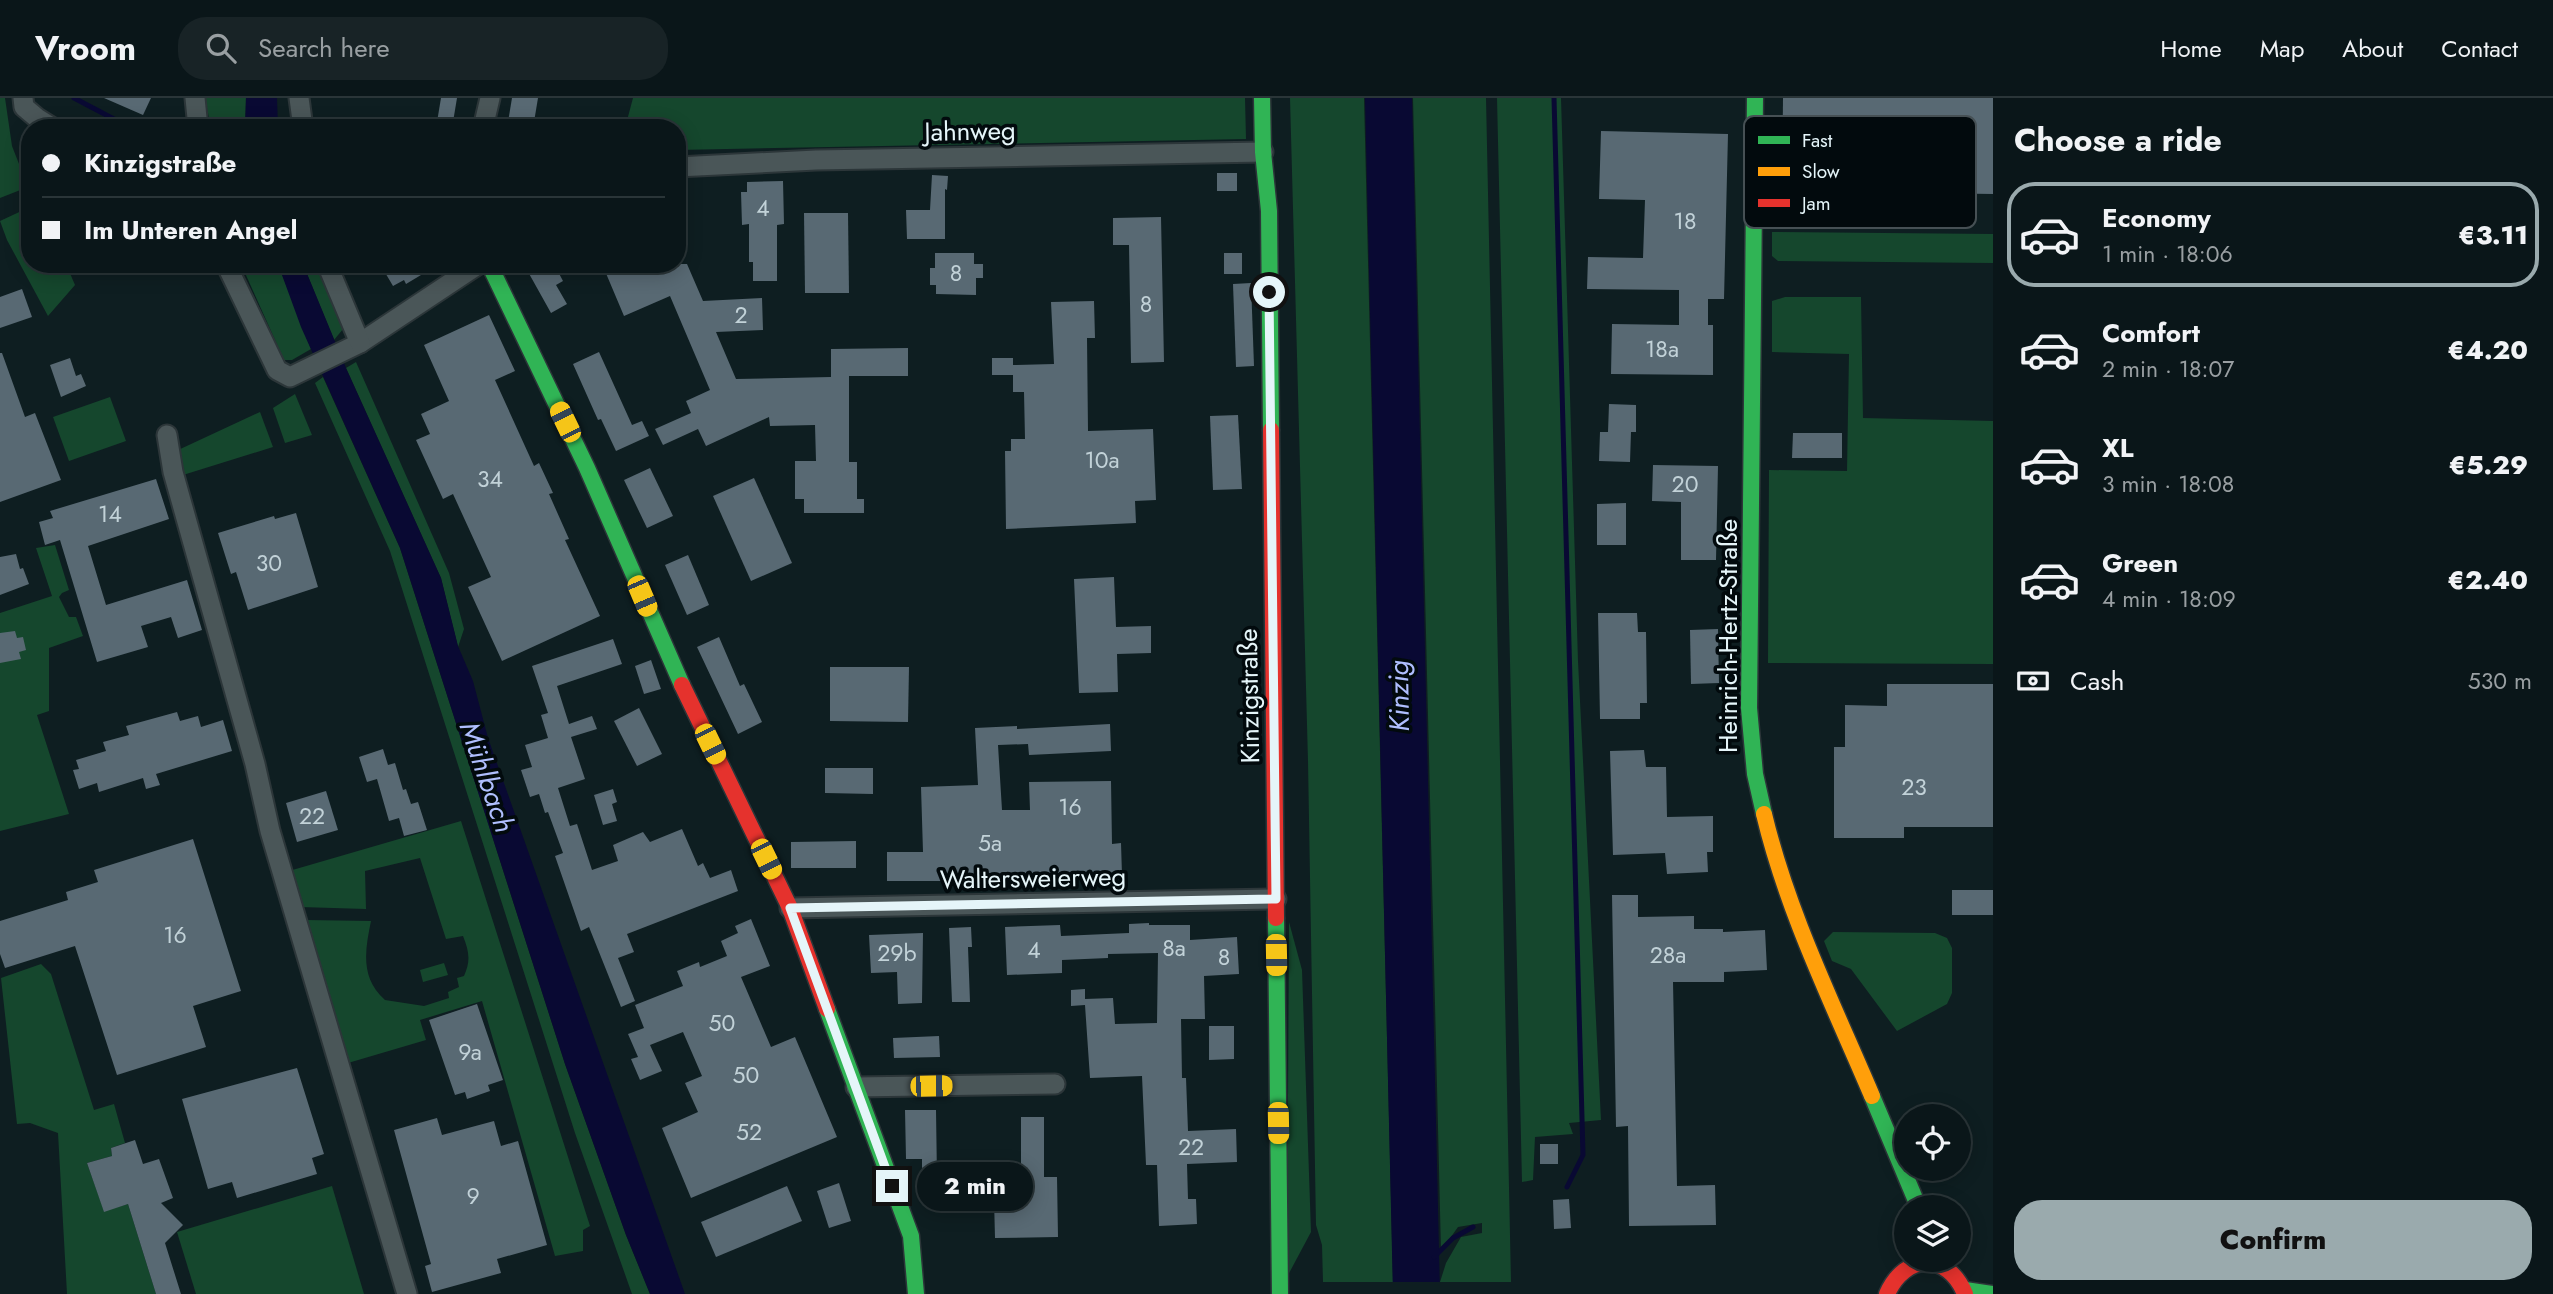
<!DOCTYPE html>
<html lang="en">
<head>
<meta charset="utf-8">
<style>
  :root { --surface:#0a1619; --page:#182326; --text:#f1f3f6; --muted:#999fa2; --line:#2a3538; --accent:#9aaaad }
  body { margin:0; font-family:Jost,sans-serif; background:var(--page); color:var(--text); height:100vh; display:flex; flex-direction:column; font-size:26px; white-space:nowrap }
  * { box-sizing:border-box; margin:0 }
  p { font-size:23px; color:var(--muted) }
  .icon { flex:none; width:38px; height:38px; fill:none; stroke:currentColor; stroke-width:2; stroke-linecap:round; stroke-linejoin:round }
  .map { position:relative; flex:1; overflow:hidden }
  .panel { display:flex; flex-direction:column; background:var(--surface); width:560px }
  .panel>* { flex:none }
  .banner { position:absolute; left:21px; top:21px; width:665px; height:154px; border-radius:28px; box-shadow:0 4px 18px #0003,0 0 0 2px var(--line); display:grid; align-content:center; height:154px; padding:0 21px; background:var(--surface) }
  .fabs { position:absolute; left:1894px; top:1006px; display:grid; gap:14px }
  .fabs a { display:grid; place-items:center; width:77px; height:77px; border-radius:50%; background:var(--surface); box-shadow:0 4px 18px #0003,0 0 0 2px var(--line); font-size:35px }
  .end { position:absolute; width:32px; height:32px; margin:-16px; border:9px solid #e5f5f9; background:#111; box-shadow:0 0 0 4px #111 }
  .from { border-radius:50% }
  .bubble { position:absolute; height:49px; border-radius:24px; background:var(--surface); box-shadow:0 4px 18px #0003,0 0 0 2px var(--line); font-size:23px; font-weight:800; line-height:49px; text-align:center }
  .car { position:absolute; width:21px; height:42px; margin:-21px -10px; border-radius:9px; box-shadow:0 0 5px 2px #0007; background:linear-gradient(#f5c518 24%,#345 0 40%,#f5c518 0 76%,#345 0 86%,#f5c518 0) }
  .banner b { display:flex; align-items:center; gap:24px; height:66px; font-size:26px }
  .banner b+b { border-top:2px solid var(--line) }
  .banner i { width:18px; height:18px; background:var(--text) }
  ul { padding:0; list-style:none }
  li { display:flex; align-items:center; gap:21px; height:105px; margin:0 14px 10px; padding:0 7px; border:4px solid transparent; border-radius:28px }
  li div { flex:1 }
  li b { display:block; font-size:26px }
  li em { font-style:normal; font-weight:800 }
  li.on { border-color:var(--accent) }
  li>.icon { width:63px; height:63px; stroke-width:1.5 }
  h2 { padding:0 21px; font-size:32px; line-height:84px }
  .pay { display:flex; align-items:center; gap:18px; height:77px; padding:0 21px; font-size:26px }
  .pay p { margin-inline-start:auto }
  .button { display:flex; gap:14px; margin-top:auto; padding:14px 21px }
  .button a { flex:1; height:80px; border-radius:28px; background:var(--accent); color:#111; font-size:28px; font-weight:800; line-height:80px; text-align:center }
  header { display:flex; align-items:center; gap:42px; box-sizing:border-box; height:98px; padding:0 35px; background:var(--surface); border-bottom:2px solid var(--line) }
  header strong { font-size:33px }
  nav { display:flex; gap:38px; margin-inline-start:auto; font-size:24px }
  .search { width:490px; height:63px; background:var(--page); display:flex; align-items:center; gap:18px; box-sizing:border-box; padding:0 24px; border-radius:28px; color:var(--muted); font-size:26px }
  main { display:flex; flex:1; min-height:0 }
  .map>svg:first-child { display:block }
</style>
</head>
<body>
<header>
<strong>Vroom</strong>
<div class="search"><svg class="icon" aria-label="search" viewBox="0 0 24 24"><circle cx="10" cy="10" r="6"/><path d="M15 15l6 6"/></svg>Search here</div>
<nav><a>Home</a><a>Map</a><a>About</a><a>Contact</a></nav>
</header>
<main>
<div class="map">
<svg width="1993" height="1196" viewBox="0 0 1993 1196">
  <rect width="100%" height="100%" fill="#0e1e21"/>
  <!-- green -->
  <g fill="#15472d">
    <polygon points="0,0 5,0 12,48 28,89 0,100"/>
    <polygon points="205,0 246,0 245,30 211,30"/>
    <polygon points="633,0 1245,0 1246,41 677,52 677,30 625,30"/>
    <polygon points="1290,0 1364,0 1393,1184 1323,1184 1322,1147 1316,1127 1308,663"/>
    <polygon points="1413,0 1486,0 1511,1184 1440,1184 1446,1165 1461,1139 1482,1135 1482,1125 1458,1129 1441,1153"/>
    <polygon points="1497,0 1561,0 1578,563 1601,1022 1569,1025 1573,1036 1535,1039 1533,1082 1522,1084"/>
    <polygon points="30,109 30,166 66,166 75,187 48,218 7,142 0,123"/>
    <polygon points="1772,134 1993,136 1993,165 1778,163 1772,158"/>
    <polygon points="241,166 278,166 311,251 292,262 284,262"/>
    <polygon points="303,166 316,166 343,231 334,242"/>
    <polygon points="1785,199 1861,199 1863,320 1993,323 1993,566 1768,565 1769,372 1847,373 1849,256 1772,254 1772,203"/>
    <polygon points="356,264 449,475 464,531 458,549 441,480 346,270"/>
    <polygon points="323,279 400,450 565,966 626,1137 650,1196 632,1196 575,1035 390,453 315,285"/>
    <polygon points="295,296 312,337 285,345 273,310"/>
    <polygon points="110,299 126,343 69,363 53,319"/>
    <polygon points="260,314 273,349 183,377 176,353"/>
    <polygon points="55,447 69,492 62,495 59,499 69,519 76,519 83,538 49,550 49,613 37,617 69,716 0,733 0,515 52,498 36,450"/>
    <path d="M461,723L590,1128L583,1132V1153L555,1158L482,903L420,922L426,942L348,965L305,822L371,823C365,852 360,880 385,902L424,908L449,900L448,894L459,889L457,880L464,878C471,863 469,853 463,838L446,841L420,760L365,773L366,811L300,809L289,773Z"/>
    <polygon points="1289,824 1302,872 1311,1134 1287,1179"/>
    <polygon points="1833,834 1935,835 1947,840 1952,850 1952,895 1947,906 1897,933 1851,871 1832,863 1824,843"/>
    <polygon points="444,865 448,877 423,884 420,872"/>
    <polygon points="41,866 51,876 94,1012 114,1006 125,1045 111,1050 112,1058 87,1065 104,1113 128,1106 156,1196 67,1196 58,1035 30,1025 17,1026 1,880"/>
    <polygon points="332,1088 364,1196 196,1196 177,1134"/>
  </g>
  <!-- water -->
  <g fill="#090933">
    <polygon points="246,0 277,0 278,30 245,30"/>
    <polygon points="1365,0 1412,0 1440,1196 1393,1196"/>
    <polygon points="278,166 303,166 346,270 441,480 458,548 473,583 488,640 685,1196 650,1196 626,1137 565,966 400,450 301,229"/>
  </g>
  <!-- pier -->
  <rect fill="#0e1e21" x="1389" y="1184" width="54" height="12"/>
  <g fill="none" stroke-linecap="round" stroke-linejoin="round">
    <!-- stream -->
    <g stroke="#090933" stroke-width="5">
      <polyline points="74,0 131,30"/>
      <polyline points="1554,0 1583,1057 1567,1089"/>
      <polyline points="1434,1159 1453,1140 1473,1129"/>
    </g>
  </g>
  <!-- building -->
  <g fill="#586973">
    <polygon points="104,0 151,0 143,17"/>
    <polygon points="441,0 457,0 452,30 436,30"/>
    <polygon points="512,0 538,0 533,30 507,30"/>
    <polygon points="1783,0 1993,0 1993,96 1782,93"/>
    <polygon points="1601,33 1728,36 1724,201 1708,201 1708,227 1713,227 1713,277 1611,276 1612,226 1679,227 1679,192 1587,191 1588,159 1643,160 1645,102 1599,101"/>
    <rect x="1217" y="75" width="20" height="18"/>
    <polygon points="932,77 948,78 947,92 945,91 945,141 907,141 906,112 930,112"/>
    <polygon points="783,83 784,126 777,127 777,183 753,183 753,164 749,164 749,126 742,127 741,94 747,94 747,84"/>
    <polygon points="804,115 848,115 849,195 805,195"/>
    <polygon points="1161,119 1164,264 1131,265 1129,147 1113,147 1113,120"/>
    <polygon points="935,155 974,155 974,166 983,166 983,180 976,180 976,197 936,196 936,187 930,187 930,170 935,170"/>
    <rect x="1224" y="155" width="18" height="21"/>
    <polygon points="380,166 415,166 421,177 406,186 404,182 393,188"/>
    <polygon points="538,166 554,166 563,183 556,187 567,206 551,215 527,172"/>
    <polygon points="622,166 687,166 703,203 762,200 763,232 716,234 736,281 831,279 831,251 908,250 908,278 849,278 849,364 857,364 857,401 864,401 864,415 804,415 804,401 795,401 795,363 816,363 815,327 770,328 769,319 706,348 698,331 663,347 655,331 691,315 686,303 710,292 670,198 624,218 605,173"/>
    <polygon points="1251,185 1254,268 1236,269 1233,186"/>
    <polygon points="22,191 32,219 0,230 0,199"/>
    <polygon points="1094,203 1095,240 1087,240 1088,333 1153,331 1156,402 1135,403 1136,425 1006,431 1005,353 1011,353 1011,341 1025,341 1024,294 1013,294 1013,267 1054,266 1051,204"/>
    <polygon points="489,217 515,273 495,282 534,368 539,365 553,395 549,396 569,441 565,442 600,518 502,563 468,489 491,479 453,396 443,401 416,342 430,336 421,316 449,303 424,247"/>
    <polygon points="599,254 632,327 642,323 649,338 616,353 601,321 598,322 573,266"/>
    <polygon points="0,255 2,255 25,319 35,315 61,382 0,404"/>
    <polygon points="70,260 76,278 81,276 86,288 61,299 50,267"/>
    <rect x="992" y="260" width="21" height="17"/>
    <polygon points="1609,306 1636,307 1636,334 1631,334 1630,364 1599,363 1600,334 1608,334"/>
    <polygon points="1238,317 1242,391 1213,392 1210,318"/>
    <polygon points="1793,335 1842,335 1842,360 1792,360"/>
    <polygon points="1653,367 1718,368 1716,462 1681,462 1681,404 1652,403"/>
    <polygon points="650,370 673,418 647,430 624,382"/>
    <polygon points="754,380 792,465 751,483 713,398"/>
    <polygon points="156,381 169,421 88,448 106,507 187,482 202,532 178,540 171,519 141,528 148,549 97,564 60,442 45,447 39,424 53,420 50,413"/>
    <polygon points="1626,405 1626,447 1597,447 1597,406"/>
    <polygon points="296,415 318,489 248,512 236,474 231,476 218,435 274,418 275,421"/>
    <polygon points="16,456 20,471 23,470 29,486 0,497 0,459"/>
    <polygon points="688,457 709,507 687,517 665,467"/>
    <polygon points="1114,479 1116,529 1151,528 1151,555 1117,556 1118,594 1079,595 1074,481"/>
    <polygon points="1598,515 1637,515 1638,534 1646,534 1647,605 1640,605 1640,621 1600,621"/>
    <polygon points="1718,531 1719,585 1691,586 1690,532"/>
    <polygon points="15,533 17,540 23,539 26,552 19,554 21,561 0,565 0,535"/>
    <polygon points="719,539 740,588 744,586 762,624 738,636 697,549"/>
    <polygon points="613,541 622,566 557,588 569,626 592,618 597,631 571,639 585,681 558,690 570,728 577,726 592,772 618,763 613,747 643,734 650,744 682,731 698,768 703,765 710,780 731,772 738,793 627,836 634,854 618,860 635,903 621,909 589,829 581,833 555,758 563,755 548,714 545,715 539,696 530,699 521,672 532,669 525,647 548,640 541,617 548,615 532,568"/>
    <polygon points="651,562 661,591 644,596 635,568"/>
    <polygon points="830,569 909,569 908,624 830,623"/>
    <polygon points="1887,586 1993,586 1993,729 1904,729 1904,740 1834,740 1834,649 1845,649 1845,607 1887,608"/>
    <polygon points="639,610 662,656 637,668 614,623"/>
    <polygon points="177,614 180,623 198,618 201,629 223,622 232,653 156,676 160,687 146,691 143,680 99,694 97,685 79,691 73,672 79,671 76,662 106,653 103,644 129,637 126,628"/>
    <polygon points="1110,626 1111,653 1029,657 1028,646 998,647 1002,712 1030,712 1029,684 1111,683 1112,746 1121,745 1122,777 959,778 959,783 887,783 887,754 923,754 921,689 978,687 975,630 1017,628 1017,631"/>
    <polygon points="383,651 388,667 395,665 403,692 406,691 411,706 418,704 427,732 404,738 399,720 389,723 377,681 367,684 359,659"/>
    <polygon points="1644,652 1646,669 1666,669 1667,719 1713,718 1713,754 1707,754 1708,774 1667,776 1665,755 1613,757 1610,653"/>
    <polygon points="825,670 873,670 873,696 825,695"/>
    <polygon points="613,691 617,704 612,706 617,723 603,727 594,697"/>
    <polygon points="326,693 338,732 297,744 286,705"/>
    <polygon points="193,741 241,893 193,908 206,949 117,977 75,848 5,870 0,856 0,823 68,802 66,794 98,784 94,772"/>
    <polygon points="856,743 856,770 791,770 791,744"/>
    <rect x="1952" y="792" width="41" height="25"/>
    <polygon points="1612,797 1638,797 1638,819 1694,818 1694,831 1723,831 1723,834 1765,832 1767,872 1724,874 1724,884 1673,884 1677,1088 1715,1087 1716,1127 1629,1128 1628,1028 1616,1029"/>
    <polygon points="751,821 770,868 741,879 771,949 795,939 837,1039 691,1100 662,1030 698,1014 685,985 702,978 683,934 650,947 662,973 640,982 631,961 638,959 628,936 644,930 635,907 683,888 677,873 699,864 700,869 727,858 721,843 738,835 735,828"/>
    <polygon points="1149,825 1149,827 1190,827 1190,842 1237,839 1239,876 1204,878 1205,921 1181,921 1182,980 1186,980 1188,1033 1236,1031 1237,1064 1187,1066 1188,1101 1196,1101 1197,1126 1159,1128 1157,1067 1146,1067 1142,978 1090,980 1085,907 1071,908 1071,892 1085,891 1085,901 1113,900 1115,926 1157,925 1158,855 1108,856 1108,860 1062,862 1062,875 1007,877 1005,829 1060,827 1061,838 1129,835 1129,826"/>
    <polygon points="971,829 972,849 968,849 970,904 952,904 949,830"/>
    <polygon points="923,835 922,905 898,906 897,874 871,875 869,837"/>
    <polygon points="477,906 503,982 488,987 490,993 467,1001 465,994 455,997 429,922"/>
    <polygon points="1209,928 1234,928 1234,961 1209,962"/>
    <polygon points="939,938 940,959 894,960 893,940"/>
    <polygon points="297,970 324,1056 312,1060 317,1076 237,1100 232,1084 208,1091 182,1001"/>
    <polygon points="905,1012 936,1012 937,1081 1021,1080 1021,1019 1044,1019 1044,1079 1057,1079 1058,1139 995,1140 994,1101 941,1102 941,1094 922,1095 922,1061 906,1061"/>
    <polygon points="437,1020 442,1037 494,1023 501,1048 518,1043 547,1147 497,1161 501,1175 432,1194 425,1168 431,1166 394,1032"/>
    <polygon points="135,1042 143,1066 159,1061 173,1100 161,1105 183,1127 165,1145 181,1196 156,1196 128,1106 104,1114 87,1065 112,1058 111,1050"/>
    <rect x="1540" y="1046" width="18" height="20"/>
    <polygon points="839,1085 851,1123 829,1130 817,1093"/>
    <polygon points="787,1088 802,1123 716,1159 701,1124"/>
    <polygon points="1569,1101 1571,1130 1554,1131 1553,1102"/>
  </g>
  <g fill="none" stroke-linecap="round" stroke-linejoin="round">
    <!-- street casing -->
    <g stroke="#2c3639" stroke-width="23">
      <g id="street">
        <polyline points="23,0 24,9 37,20 53,30"/>
        <polyline points="195,0 198,30"/>
        <polyline points="299,0 303,30"/>
        <polyline points="483,30 490,0"/>
        <polyline points="677,69 816,62 1263,54"/>
        <polyline points="226,166 277,272 290,279 360,245 479,166"/>
        <polyline points="327,166 360,245"/>
        <polyline points="167,337 173,374 255,666 270,733 407,1196"/>
        <polyline points="790,810 1276,801"/>
        <polyline points="856,989 1055,986"/>
      </g>
    </g>
    <!-- fast casing -->
    <g stroke="#2c3639" stroke-width="19">
      <g id="fast">
        <polyline points="1262,0 1263,54 1269,113 1271,332"/>
        <polyline points="1755,0 1749,610 1755,676 1764,716"/>
        <polyline points="489,166 587,370 682,587"/>
        <polyline points="1276,820 1280,1196"/>
        <polyline points="827,911 911,1138 916,1196"/>
        <polyline points="1872,998 1919,1110"/>
        <polyline points="1965,1192 1993,1196"/>
      </g>
    </g>
    <!-- slow casing -->
    <g stroke="#2c3639" stroke-width="19">
      <path id="slow" d="M1764,716C1787,813 1833,906 1872,998"/>
    </g>
    <!-- jam casing -->
    <g stroke="#2c3639" stroke-width="19">
      <g id="jam">
        <polyline points="1271,332 1276,820"/>
        <polyline points="682,587 790,810 827,911"/>
        <path d="M1887,1196C1905,1155 1948,1154 1965,1196"/>
      </g>
    </g>
    <!-- street -->
    <use href="#street" stroke="#4a5658" stroke-width="19"/>
    <!-- fast -->
    <use href="#fast" stroke="#30b455" stroke-width="16"/>
    <!-- slow -->
    <use href="#slow" stroke="#ff9f0a" stroke-width="16"/>
    <!-- jam -->
    <use href="#jam" stroke="#e5322d" stroke-width="16"/>
  </g>
  <g fill="none" stroke-linecap="round" stroke-linejoin="round">
    <!-- route -->
    <polyline stroke="#e5f5f9" stroke-width="9" points="892,1088 790,810 1276,801 1269,194"/>
  </g>
  <g text-anchor="middle" dominant-baseline="central" stroke-width="7" stroke-linejoin="round" paint-order="stroke">
    <!-- number labels -->
    <g font-size="23" fill="#c2d2d8">
      <text x="763" y="110">4</text>
      <text x="1685" y="123">18</text>
      <text x="956" y="175">8</text>
      <text x="1146" y="206">8</text>
      <text x="741" y="217">2</text>
      <text x="1662" y="251">18a</text>
      <text x="1102" y="362">10a</text>
      <text x="490" y="381">34</text>
      <text x="1685" y="386">20</text>
      <text x="110" y="416">14</text>
      <text x="269" y="465">30</text>
      <text x="1914" y="689">23</text>
      <text x="1070" y="709">16</text>
      <text x="312" y="718">22</text>
      <text x="990" y="745">5a</text>
      <text x="175" y="837">16</text>
      <text x="1174" y="850">8a</text>
      <text x="1034" y="852">4</text>
      <text x="897" y="855">29b</text>
      <text x="1668" y="857">28a</text>
      <text x="1224" y="859">8</text>
      <text x="722" y="925">50</text>
      <text x="470" y="954">9a</text>
      <text x="746" y="977">50</text>
      <text x="749" y="1034">52</text>
      <text x="1191" y="1049">22</text>
      <text x="473" y="1098">9</text>
    </g>
    <!-- street labels -->
    <g font-size="26" fill="#e5f5f9" stroke="#020a0d">
      <text transform="translate(970 33) rotate(-1)">Jahnweg</text>
      <text transform="translate(1728 538) rotate(-90)">Heinrich-Hertz-Straße</text>
      <text transform="translate(1249 598) rotate(-91)">Kinzigstraße</text>
      <text transform="translate(1033 780) rotate(-1)">Waltersweierweg</text>
    </g>
    <!-- water labels -->
    <g font-size="28" font-style="italic" fill="#afbefe" stroke="#020a0d">
      <text transform="translate(1399 598) rotate(-91)">Kinzig</text>
      <text transform="translate(487 679) rotate(71)">Mühlbach</text>
    </g>
  </g>
  <!-- legend -->
  <rect x="1744" y="18" width="232" height="112" rx="10" fill="#020a0d" stroke="#465054" stroke-width="2"/>
  <rect x="1758" y="38" width="32" height="8" fill="#30b455"/>
  <rect x="1758" y="69" width="32" height="9" fill="#ff9f0a"/>
  <rect x="1758" y="101" width="32" height="8" fill="#e5322d"/>
  <g font-size="19" fill="#e5f5f9">
    <text x="1802" y="49">Fast</text>
    <text x="1802" y="80">Slow</text>
    <text x="1802" y="112">Jam</text>
  </g>
</svg>
<div class="fabs">
<a><svg class="icon" aria-label="locate" viewBox="0 0 24 24"><circle cx="12" cy="12" r="6"/><path d="M12 2v4M12 18v4M2 12h4M18 12h4"/></svg></a>
<a><svg class="icon" aria-label="layers" viewBox="0 0 24 24"><path d="M12 4l9 5-9 5-9-5zM3 14l9 5 9-5"/></svg></a>
</div>
<i class="end from" style="left:1269px;top:194px"></i>
<i class="end" style="left:892px;top:1088px"></i>
<div class="bubble" style="left:917px;top:1064px;width:116px">2 min</div>
<i class="car" style="left:565px;top:324px;rotate:334deg"></i>
<i class="car" style="left:642px;top:498px;rotate:157deg"></i>
<i class="car" style="left:710px;top:646px;rotate:154deg"></i>
<i class="car" style="left:766px;top:761px;rotate:154deg"></i>
<i class="car" style="left:1276px;top:857px;rotate:179deg"></i>
<i class="car" style="left:931px;top:988px;rotate:89deg"></i>
<i class="car" style="left:1278px;top:1025px;rotate:179deg"></i>
<div class="banner">
<b><i class="from"></i>Kinzigstraße</b>
<b><i></i>Im Unteren Angel</b>
</div>
</div>
<section class="panel">
<h2>Choose a ride</h2>
<ul>
<li class="on"><svg class="icon" aria-label="car" viewBox="0 0 24 24"><path d="M5 17H2v-5l4-1 3-4h7l3 4 3 1v5h-3M9 17h6M6 11h13"/><circle cx="7" cy="17" r="2"/><circle cx="17" cy="17" r="2"/></svg><div><b>Economy</b><p>1 min · 18:06</p></div><em>€3.11</em></li>
<li><svg class="icon" aria-label="car" viewBox="0 0 24 24"><path d="M5 17H2v-5l4-1 3-4h7l3 4 3 1v5h-3M9 17h6M6 11h13"/><circle cx="7" cy="17" r="2"/><circle cx="17" cy="17" r="2"/></svg><div><b>Comfort</b><p>2 min · 18:07</p></div><em>€4.20</em></li>
<li><svg class="icon" aria-label="car" viewBox="0 0 24 24"><path d="M5 17H2v-5l4-1 3-4h7l3 4 3 1v5h-3M9 17h6M6 11h13"/><circle cx="7" cy="17" r="2"/><circle cx="17" cy="17" r="2"/></svg><div><b>XL</b><p>3 min · 18:08</p></div><em>€5.29</em></li>
<li><svg class="icon" aria-label="car" viewBox="0 0 24 24"><path d="M5 17H2v-5l4-1 3-4h7l3 4 3 1v5h-3M9 17h6M6 11h13"/><circle cx="7" cy="17" r="2"/><circle cx="17" cy="17" r="2"/></svg><div><b>Green</b><p>4 min · 18:09</p></div><em>€2.40</em></li>
</ul>
<div class="pay"><svg class="icon" aria-label="cash" viewBox="0 0 24 24"><path d="M3 7h18v10H3z"/><circle cx="12" cy="12" r="2"/></svg>Cash<p>530 m</p></div>
<div class="button"><a>Confirm</a></div>
</section>
</main>
</body>
</html>
